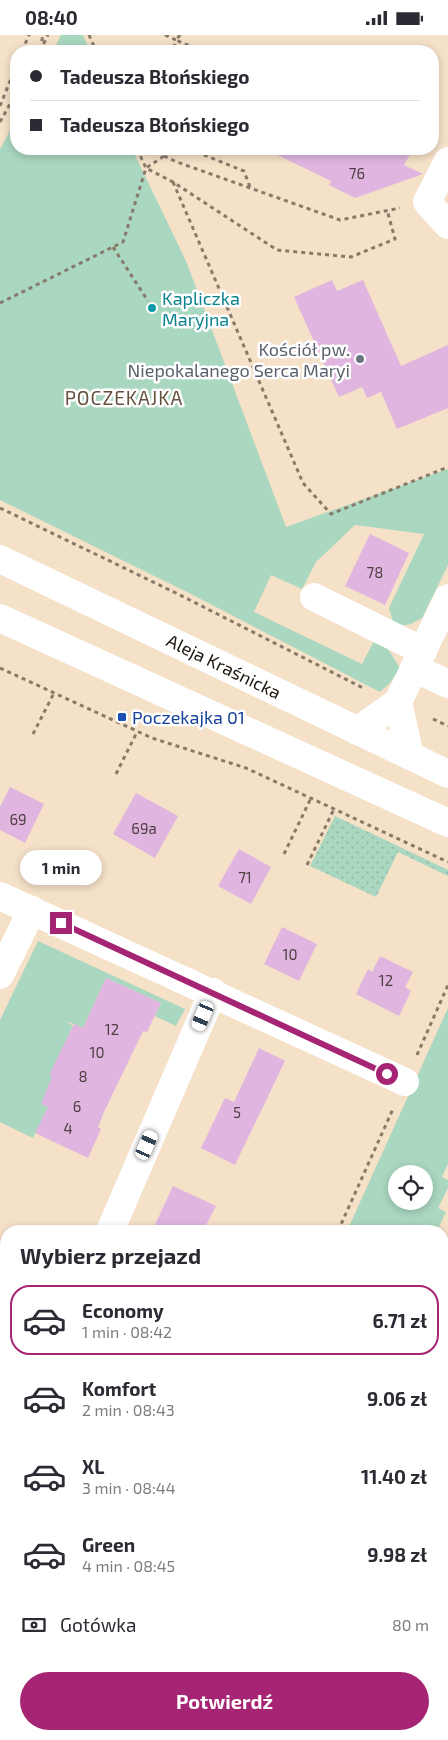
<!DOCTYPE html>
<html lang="pl">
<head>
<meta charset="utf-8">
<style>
  :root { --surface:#fff; --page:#f7f7f7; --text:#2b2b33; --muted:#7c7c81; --line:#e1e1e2; --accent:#a52473 }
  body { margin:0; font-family:"Exo 2",sans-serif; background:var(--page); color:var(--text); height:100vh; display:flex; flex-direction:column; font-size:19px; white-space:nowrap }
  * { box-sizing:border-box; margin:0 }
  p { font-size:16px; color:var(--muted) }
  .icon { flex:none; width:28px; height:28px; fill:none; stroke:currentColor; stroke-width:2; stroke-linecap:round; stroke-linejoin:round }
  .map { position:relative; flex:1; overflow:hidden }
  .side { position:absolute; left:0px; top:1190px; width:449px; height:515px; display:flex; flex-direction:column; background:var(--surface); border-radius:20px 20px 0 0; box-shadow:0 2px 8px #0003 }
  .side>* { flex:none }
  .top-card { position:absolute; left:10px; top:10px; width:429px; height:110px; border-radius:20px; box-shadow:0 2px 8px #0003; display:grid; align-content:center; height:110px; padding:0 20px; background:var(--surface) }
  .buttons { position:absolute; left:388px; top:1130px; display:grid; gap:10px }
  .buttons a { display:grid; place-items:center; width:45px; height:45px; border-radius:50%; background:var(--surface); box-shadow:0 2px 8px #0003; font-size:25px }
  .end { position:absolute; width:22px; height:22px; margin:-11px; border:6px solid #a52473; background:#fff; box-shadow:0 0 0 2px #fff }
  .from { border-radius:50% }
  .bubble { position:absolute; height:35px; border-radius:18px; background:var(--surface); box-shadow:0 2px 8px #0003; font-size:16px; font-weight:700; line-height:35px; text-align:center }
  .car { position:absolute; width:15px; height:30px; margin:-15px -8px; border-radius:6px; box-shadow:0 0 4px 1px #0007; background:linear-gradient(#fff 24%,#345 0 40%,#fff 0 76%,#345 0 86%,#fff 0) }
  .top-card b { display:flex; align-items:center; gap:18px; height:48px; font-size:19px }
  .top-card b+b { border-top:1px solid var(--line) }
  .top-card i { width:12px; height:12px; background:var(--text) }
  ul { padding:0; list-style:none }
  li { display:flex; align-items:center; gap:15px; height:70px; margin:0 10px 8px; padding:0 10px; border:2px solid transparent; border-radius:20px }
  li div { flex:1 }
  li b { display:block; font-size:19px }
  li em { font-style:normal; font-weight:700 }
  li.active { border-color:var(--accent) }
  li>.icon { width:45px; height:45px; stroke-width:1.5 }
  h2 { padding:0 20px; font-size:22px; line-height:60px }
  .pay { display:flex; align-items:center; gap:12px; height:55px; padding:0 20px; font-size:19px }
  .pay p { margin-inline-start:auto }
  .action { display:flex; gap:10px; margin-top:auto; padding:10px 20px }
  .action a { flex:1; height:58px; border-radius:30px; background:var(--accent); color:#fff; font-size:20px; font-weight:700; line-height:58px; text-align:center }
  .status { display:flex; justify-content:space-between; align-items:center; height:35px; padding:0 25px; background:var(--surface); direction:ltr }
  .status svg { height:14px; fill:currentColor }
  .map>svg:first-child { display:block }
</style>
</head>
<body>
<div class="status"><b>08:40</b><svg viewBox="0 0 49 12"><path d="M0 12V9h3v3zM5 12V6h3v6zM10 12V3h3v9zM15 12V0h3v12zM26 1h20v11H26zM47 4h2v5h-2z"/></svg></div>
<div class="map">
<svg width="448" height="1705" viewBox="0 0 448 1705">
  <defs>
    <pattern id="grass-dots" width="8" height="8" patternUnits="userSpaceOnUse" patternTransform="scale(1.25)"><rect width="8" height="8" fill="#aad7c0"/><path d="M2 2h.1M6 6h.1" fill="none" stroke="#92b8a4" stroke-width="1.8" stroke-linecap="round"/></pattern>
  </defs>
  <rect width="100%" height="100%" fill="#f5e0c8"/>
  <!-- grass -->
  <polygon fill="url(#grass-dots)" points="335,781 448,835 448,841 398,817 376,862 310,831"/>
  <!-- green -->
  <g fill="#aad7c0" fill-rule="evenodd">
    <polygon points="61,0 83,0 90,16 53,16"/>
    <polygon points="16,84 16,114 132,114 186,226 286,492 448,434 448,530 422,583 411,589 400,591 393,587 389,573 424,499 355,490 316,527 302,554 271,540 254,577 362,629 373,608 376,607 388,614 400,633 390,648 380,657 191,559 0,465 0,114"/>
    <polygon points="38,906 185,974 176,991 155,981 161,968 106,943 83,993 66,986 73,991 50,1040 54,1042 48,1072 33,1103 0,1087 0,985"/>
    <path d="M448,973V1129L442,1142L448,1145V1153L438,1173L446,1177L437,1196H347ZM396,1139H424V1166H396Z"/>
  </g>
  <!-- building -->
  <g fill="#e0b6e0">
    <polygon points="265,114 413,114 404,130 423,139 355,163 329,150 331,146"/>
    <polygon points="332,245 337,256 363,245 401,331 448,310 448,373 397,394 381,357 367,363 362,352 339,362 294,262"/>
    <polygon points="370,499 409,518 385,570 345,551"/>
    <polygon points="10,752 44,769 25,808 0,795 0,772"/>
    <polygon points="136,758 178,781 155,823 113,799"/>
    <polygon points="239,814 271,832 251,869 218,851"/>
    <polygon points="282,892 317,909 299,946 264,929"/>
    <polygon points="380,921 413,937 405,952 411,956 399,981 356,959 368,934 372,937"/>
    <polygon points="106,943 161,968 147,997 143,996 104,1077 98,1092 101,1094 88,1123 35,1098 48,1072 41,1069 52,1041 49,1040 74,989 83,993"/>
    <polygon points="259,1013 285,1026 235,1130 201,1113 225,1063 234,1067"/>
    <polygon points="173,1151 216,1171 203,1196 152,1196"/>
  </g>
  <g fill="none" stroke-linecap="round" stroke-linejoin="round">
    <!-- path -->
    <g stroke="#877a69" stroke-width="3" stroke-dasharray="4 4" stroke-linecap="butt">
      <polyline points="89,0 96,16"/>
      <polyline points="165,0 176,5 173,16"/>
      <polyline points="180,0 176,5 201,16"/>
      <polyline points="40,14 43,0"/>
      <polyline points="22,16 29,0"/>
      <polyline points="40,16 48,0"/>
      <polyline points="0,71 16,31"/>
      <polyline points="0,87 16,58"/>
      <polyline points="137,114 146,133 173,147 277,215 351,222 395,204 387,175"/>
      <polyline points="160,114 164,121 177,127 340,185 400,173"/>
      <polyline points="189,114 244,136 250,152"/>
      <polyline points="173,147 303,448 331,479 448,432"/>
      <polyline points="113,212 148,266"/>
      <polyline points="0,268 123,207 146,133 164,121"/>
      <polyline points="0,473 178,559 365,654"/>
      <polyline points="0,633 152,703 246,733 448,827"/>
      <polyline points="433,684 448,691"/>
      <polyline points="33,699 54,658"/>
      <polyline points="116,739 137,697"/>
      <polyline points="284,819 311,763"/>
      <polyline points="307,830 334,774"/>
      <polyline points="417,1020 448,950"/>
      <polyline points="338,1196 393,1074"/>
      <polyline points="442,1537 448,1535"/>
    </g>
    <!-- minor -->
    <g stroke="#fff" stroke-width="28">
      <polyline points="448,126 427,167 448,190"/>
      <polyline points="314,562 423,616"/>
      <polyline points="414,633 448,649"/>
      <polyline points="398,667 448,563"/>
      <polyline points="357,696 398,667 410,721"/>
      <polyline points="0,861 405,1047"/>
      <polyline points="0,940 32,875"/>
      <polyline points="110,1196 213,957"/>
      <polyline points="0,1276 6,1276"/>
      <polyline points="442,1449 448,1437"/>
      <polyline points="442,1492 448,1496"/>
      <polyline points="375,1699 378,1705"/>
    </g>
    <!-- major -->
    <g stroke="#fff" stroke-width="28">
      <polyline points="0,524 448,739"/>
      <polyline points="0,583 448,788"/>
    </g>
  </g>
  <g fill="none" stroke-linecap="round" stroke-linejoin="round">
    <!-- route -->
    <polyline stroke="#a52473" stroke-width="6" points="61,888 387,1039"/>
  </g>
  <!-- markers -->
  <circle fill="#0f9aa8" stroke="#fff" stroke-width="2" cx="152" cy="273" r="5"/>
  <circle fill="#6b7280" stroke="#fff" stroke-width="2" cx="360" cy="324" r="5"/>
  <rect fill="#1a4fb4" stroke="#fff" stroke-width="2" x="117" y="677" width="10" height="10" rx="2.5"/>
  <g text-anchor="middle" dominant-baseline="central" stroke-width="5" stroke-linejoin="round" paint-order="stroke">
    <!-- number labels -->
    <g font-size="15" fill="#4e3f42">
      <text x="357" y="138">76</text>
      <text x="375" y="537">78</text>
      <text x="18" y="784">69</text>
      <text x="144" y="793">69a</text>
      <text x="245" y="842">71</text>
      <text x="290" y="919">10</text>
      <text x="386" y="945">12</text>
      <text x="112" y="994">12</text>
      <text x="97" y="1017">10</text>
      <text x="83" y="1041">8</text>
      <text x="77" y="1071">6</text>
      <text x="237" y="1077">5</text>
      <text x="68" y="1093">4</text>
    </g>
    <!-- culture labels -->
    <g font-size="18" fill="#0d838f" stroke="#fff" text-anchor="start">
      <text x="162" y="263">Kapliczka<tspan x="162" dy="21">Maryjna</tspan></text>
    </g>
    <!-- worship labels -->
    <g font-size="18" fill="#5b616d" stroke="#fff" text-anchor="end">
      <text x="350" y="314">Kościół pw.<tspan x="350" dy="21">Niepokalanego Serca Maryi</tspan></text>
    </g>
    <!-- street labels -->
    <g font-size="18" fill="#1e170e" stroke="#fff">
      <text transform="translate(224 631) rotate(26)">Aleja Kraśnicka</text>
    </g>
    <!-- transit labels -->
    <g font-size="18" fill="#164399" stroke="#fff" text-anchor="start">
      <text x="132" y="682">Poczekajka 01</text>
    </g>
    <!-- neighbourhood labels -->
    <g font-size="19" letter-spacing="1" fill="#64523e" stroke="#fff">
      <text x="124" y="362">POCZEKAJKA</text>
    </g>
  </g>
</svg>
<div class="buttons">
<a><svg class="icon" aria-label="locate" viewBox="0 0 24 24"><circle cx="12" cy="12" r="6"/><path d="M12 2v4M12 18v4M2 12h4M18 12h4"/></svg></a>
</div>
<i class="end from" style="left:387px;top:1039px"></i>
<i class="end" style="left:61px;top:888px"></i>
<div class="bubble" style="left:20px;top:815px;width:82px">1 min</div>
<i class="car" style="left:203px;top:981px;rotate:203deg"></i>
<i class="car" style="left:147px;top:1110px;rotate:24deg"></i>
<div class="top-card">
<b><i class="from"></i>Tadeusza Błońskiego</b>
<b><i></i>Tadeusza Błońskiego</b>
</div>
<section class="side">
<h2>Wybierz przejazd</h2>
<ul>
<li class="active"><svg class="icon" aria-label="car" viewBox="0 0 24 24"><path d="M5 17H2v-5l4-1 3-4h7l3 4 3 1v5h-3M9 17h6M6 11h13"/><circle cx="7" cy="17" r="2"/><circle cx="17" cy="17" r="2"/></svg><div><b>Economy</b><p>1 min · 08:42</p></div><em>6.71 zł</em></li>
<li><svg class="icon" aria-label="car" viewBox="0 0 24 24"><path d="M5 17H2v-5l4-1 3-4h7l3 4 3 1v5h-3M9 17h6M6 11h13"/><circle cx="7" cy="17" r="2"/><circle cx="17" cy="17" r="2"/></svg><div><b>Komfort</b><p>2 min · 08:43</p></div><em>9.06 zł</em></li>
<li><svg class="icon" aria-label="car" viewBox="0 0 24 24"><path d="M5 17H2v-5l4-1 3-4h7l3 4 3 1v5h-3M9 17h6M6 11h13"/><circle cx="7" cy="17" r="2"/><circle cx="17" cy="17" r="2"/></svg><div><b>XL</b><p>3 min · 08:44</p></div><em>11.40 zł</em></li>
<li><svg class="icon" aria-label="car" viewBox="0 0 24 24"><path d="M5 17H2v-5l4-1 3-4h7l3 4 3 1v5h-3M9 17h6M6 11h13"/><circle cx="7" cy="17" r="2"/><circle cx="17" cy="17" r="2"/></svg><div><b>Green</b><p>4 min · 08:45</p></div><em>9.98 zł</em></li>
</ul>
<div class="pay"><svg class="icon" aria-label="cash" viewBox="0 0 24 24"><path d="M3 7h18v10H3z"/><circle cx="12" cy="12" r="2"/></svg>Gotówka<p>80 m</p></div>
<div class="action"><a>Potwierdź</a></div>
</section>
</div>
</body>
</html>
